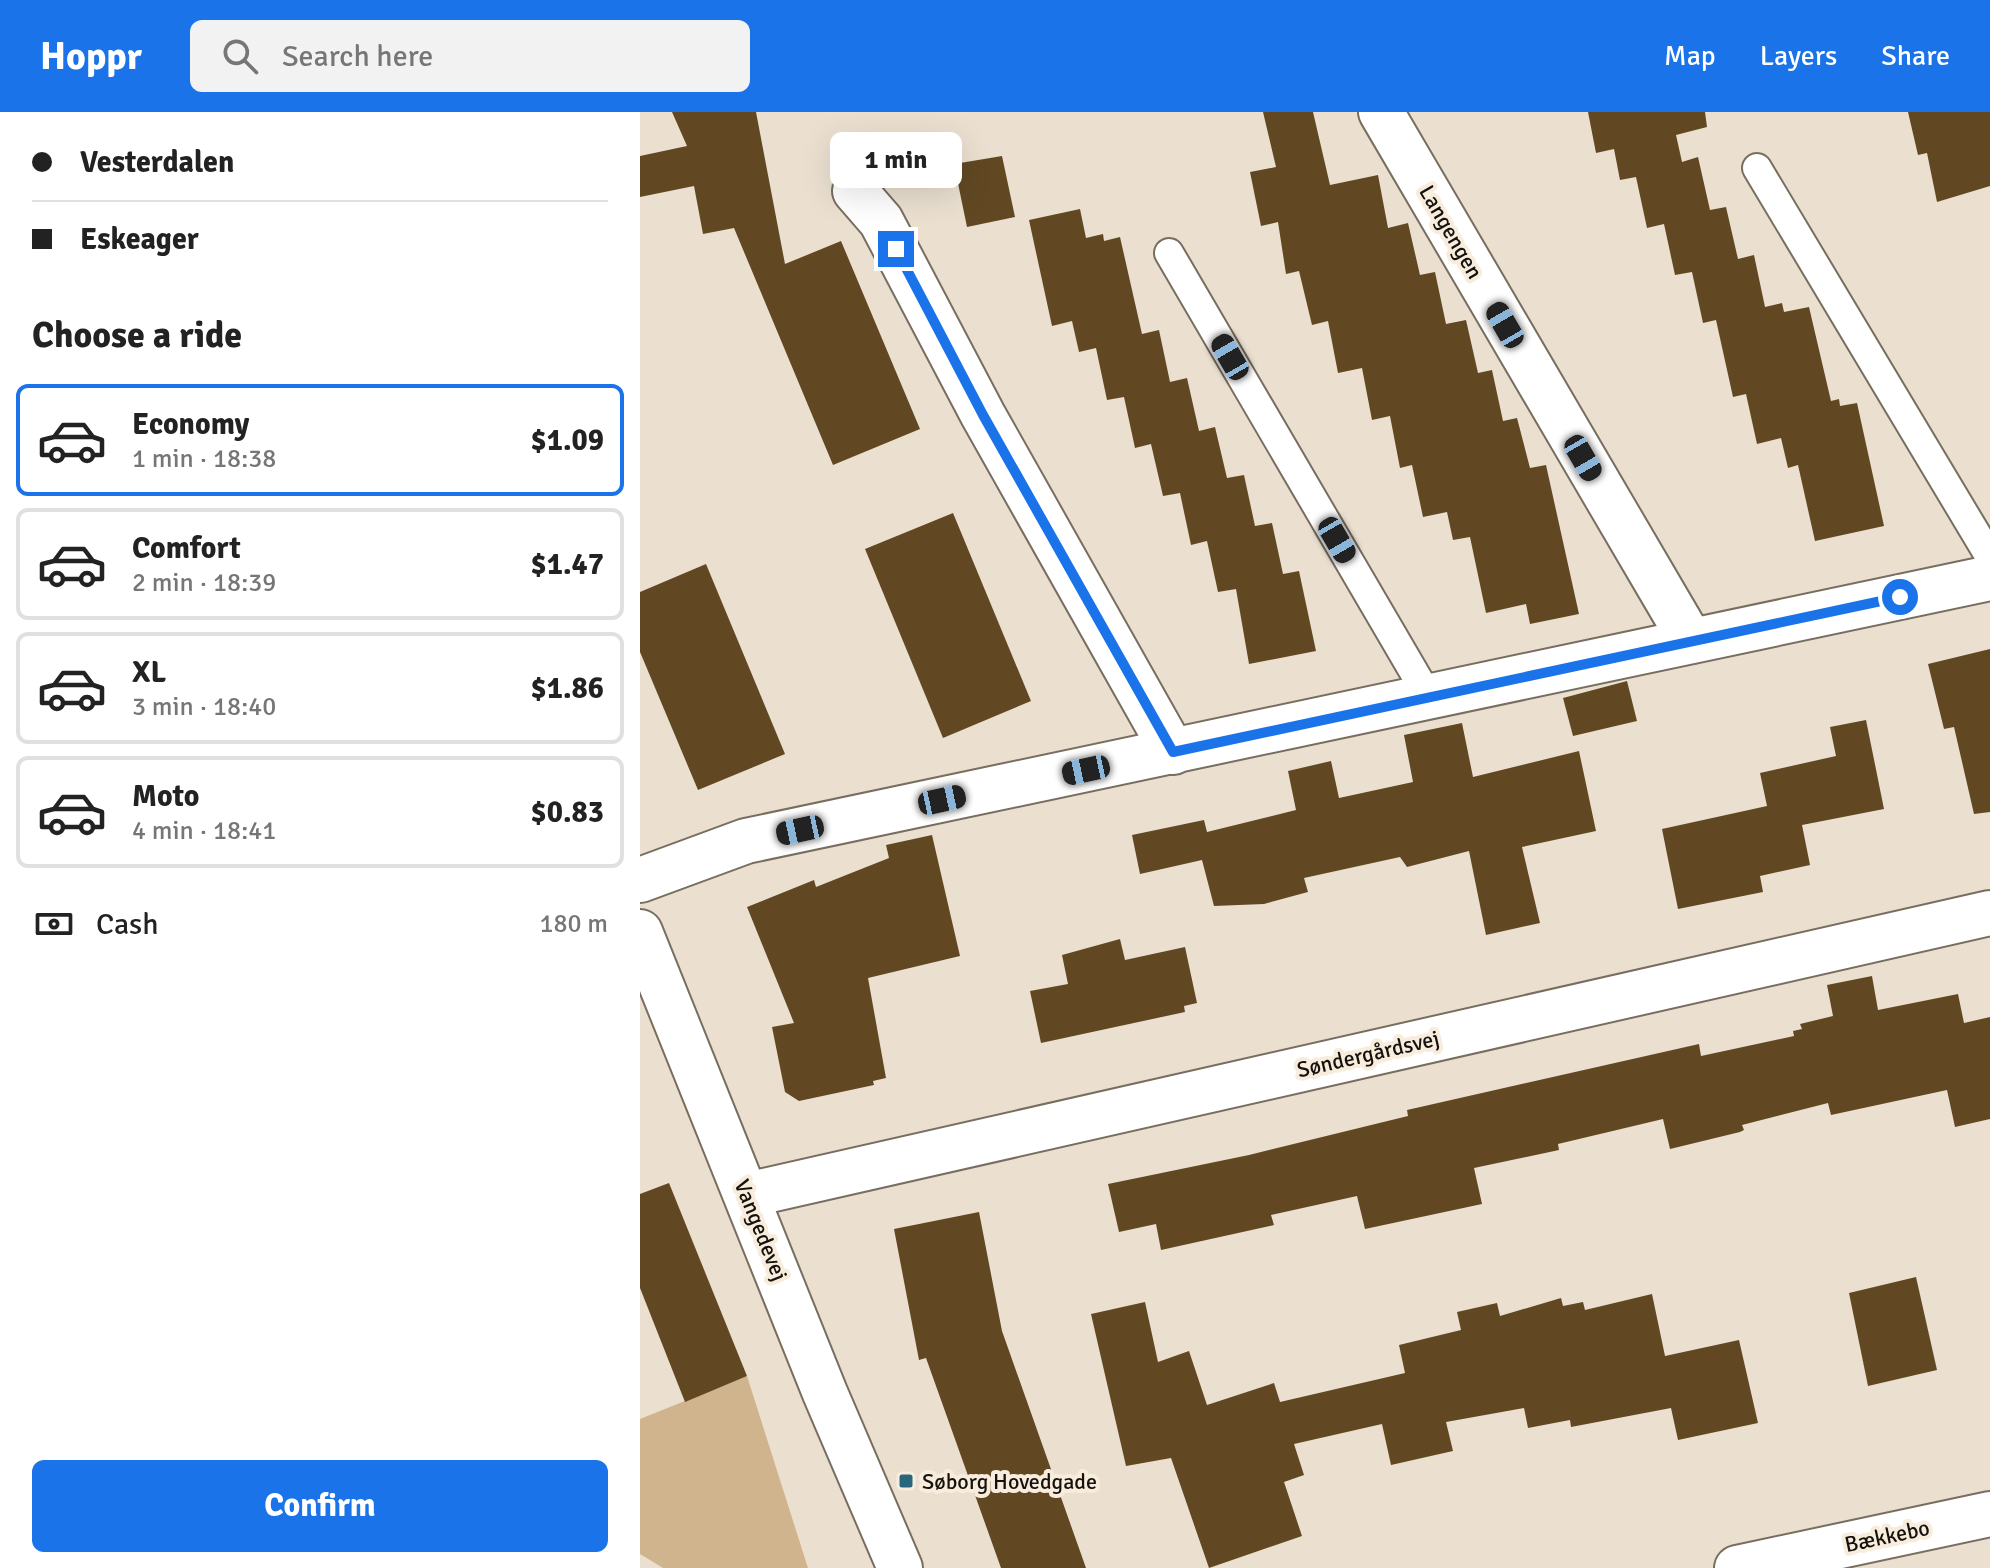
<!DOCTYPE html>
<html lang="en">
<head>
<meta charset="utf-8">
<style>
  :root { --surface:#fff; --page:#f2f2f2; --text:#222; --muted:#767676; --line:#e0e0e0; --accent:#1a73e8 }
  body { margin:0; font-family:Signika,sans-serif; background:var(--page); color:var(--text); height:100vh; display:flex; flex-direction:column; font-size:30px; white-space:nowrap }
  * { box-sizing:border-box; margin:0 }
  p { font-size:26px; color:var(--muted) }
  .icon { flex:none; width:44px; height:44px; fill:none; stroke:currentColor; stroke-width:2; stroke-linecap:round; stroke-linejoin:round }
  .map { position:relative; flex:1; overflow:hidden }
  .side { display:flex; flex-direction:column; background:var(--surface); width:640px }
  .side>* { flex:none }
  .hud { display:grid; align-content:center; height:176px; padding:0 32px; background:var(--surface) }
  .end { position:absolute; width:36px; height:36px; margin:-18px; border:10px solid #1a73e8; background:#fff; box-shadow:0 0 0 4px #fff }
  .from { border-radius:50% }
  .bubble { position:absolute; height:56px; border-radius:12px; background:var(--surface); box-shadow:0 8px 32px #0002; font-size:26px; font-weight:800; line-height:56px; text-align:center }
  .car { position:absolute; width:24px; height:48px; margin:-24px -12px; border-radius:10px; box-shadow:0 0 6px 2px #0007; background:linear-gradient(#222 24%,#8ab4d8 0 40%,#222 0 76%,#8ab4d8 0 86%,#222 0) }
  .hud b { display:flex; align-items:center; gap:28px; height:76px; font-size:30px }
  .hud b+b { border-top:2px solid var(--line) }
  .hud i { width:20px; height:20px; background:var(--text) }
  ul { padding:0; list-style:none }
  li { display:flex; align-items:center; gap:24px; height:112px; margin:0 16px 12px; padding:0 16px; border:4px solid var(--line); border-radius:12px }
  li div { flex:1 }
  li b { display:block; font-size:30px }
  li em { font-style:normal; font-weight:800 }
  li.on { border-color:var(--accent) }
  li>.icon { width:72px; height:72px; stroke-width:1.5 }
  h2 { padding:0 32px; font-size:36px; line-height:96px }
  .pay { display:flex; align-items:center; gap:20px; height:88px; padding:0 32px; font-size:30px }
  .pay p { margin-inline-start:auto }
  .cta { display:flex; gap:16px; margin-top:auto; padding:16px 32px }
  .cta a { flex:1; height:92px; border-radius:12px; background:var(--accent); color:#fff; font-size:32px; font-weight:800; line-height:92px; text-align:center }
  header { display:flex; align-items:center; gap:48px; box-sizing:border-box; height:112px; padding:0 40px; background:var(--accent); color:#fff }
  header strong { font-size:38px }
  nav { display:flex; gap:44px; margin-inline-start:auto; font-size:28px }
  .search { width:560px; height:72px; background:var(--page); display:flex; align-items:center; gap:20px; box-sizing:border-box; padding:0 28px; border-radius:12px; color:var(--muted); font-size:30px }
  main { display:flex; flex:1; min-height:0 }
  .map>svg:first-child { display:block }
</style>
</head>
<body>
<header>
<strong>Hoppr</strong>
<div class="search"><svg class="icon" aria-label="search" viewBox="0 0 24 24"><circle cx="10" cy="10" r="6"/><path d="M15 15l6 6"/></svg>Search here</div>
<nav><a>Map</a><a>Layers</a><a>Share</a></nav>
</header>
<main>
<section class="side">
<div class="hud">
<b><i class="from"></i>Vesterdalen</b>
<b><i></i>Eskeager</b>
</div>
<h2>Choose a ride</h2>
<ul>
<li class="on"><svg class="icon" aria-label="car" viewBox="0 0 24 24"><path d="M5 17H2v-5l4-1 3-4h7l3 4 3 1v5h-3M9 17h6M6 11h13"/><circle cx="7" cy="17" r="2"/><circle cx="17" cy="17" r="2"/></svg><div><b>Economy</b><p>1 min · 18:38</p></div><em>$1.09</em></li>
<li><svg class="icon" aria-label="car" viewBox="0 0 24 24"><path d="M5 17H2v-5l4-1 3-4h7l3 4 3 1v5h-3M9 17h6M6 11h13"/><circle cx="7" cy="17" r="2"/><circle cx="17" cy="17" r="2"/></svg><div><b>Comfort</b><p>2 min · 18:39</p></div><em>$1.47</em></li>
<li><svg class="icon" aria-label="car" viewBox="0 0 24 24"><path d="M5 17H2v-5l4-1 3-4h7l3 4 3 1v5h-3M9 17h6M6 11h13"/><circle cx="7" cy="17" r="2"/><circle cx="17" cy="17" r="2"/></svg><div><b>XL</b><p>3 min · 18:40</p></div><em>$1.86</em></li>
<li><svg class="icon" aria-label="car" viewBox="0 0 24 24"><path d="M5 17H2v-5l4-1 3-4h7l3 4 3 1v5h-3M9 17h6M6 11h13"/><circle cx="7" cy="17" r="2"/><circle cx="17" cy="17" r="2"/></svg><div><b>Moto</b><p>4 min · 18:41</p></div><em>$0.83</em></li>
</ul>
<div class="pay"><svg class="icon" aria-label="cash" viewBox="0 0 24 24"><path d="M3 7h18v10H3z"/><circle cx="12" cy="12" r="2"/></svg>Cash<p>180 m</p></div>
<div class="cta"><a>Confirm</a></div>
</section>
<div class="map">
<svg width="1350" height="1456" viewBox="0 0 1350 1456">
  <rect width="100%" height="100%" fill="#ebe0d0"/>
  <!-- green -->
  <polygon fill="#d0b48e" points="107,1264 168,1456 23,1456 0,1442 0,1307"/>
  <!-- building -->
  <g fill="#614823">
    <polygon points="32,0 116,0 145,152 201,129 280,317 193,353 94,116 63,122 54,74 0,85 0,44 47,34"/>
    <polygon points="623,0 673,0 690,73 738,63 748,116 768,111 780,163 795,160 806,212 826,208 838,261 852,258 863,309 877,306 890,356 906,353 939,502 890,512 886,492 846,501 830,425 813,428 807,400 783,405 772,353 760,356 750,304 732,308 722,256 698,261 688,209 672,213 659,159 646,162 638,110 621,114 610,60 636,55"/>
    <polygon points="948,0 1065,0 1067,15 1036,23 1042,50 1058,45 1070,98 1086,95 1098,147 1114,143 1125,195 1142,191 1144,200 1169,195 1191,289 1199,287 1200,294 1217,291 1244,414 1175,429 1158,353 1148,356 1141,326 1117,332 1106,282 1093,285 1076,208 1063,211 1052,160 1035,163 1024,112 1007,116 996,65 980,68 974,37 956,41"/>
    <polygon points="1268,0 1350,0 1350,74 1297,90 1287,41 1278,43"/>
    <polygon points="362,44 375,105 327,115 314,52"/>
    <polygon points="440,97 446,126 463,122 464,129 480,125 502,222 519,218 530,270 547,266 559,319 575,315 587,366 604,363 615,414 632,411 643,462 659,459 676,539 609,552 596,477 578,480 567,429 551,433 540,381 523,384 511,332 495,336 484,285 467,288 456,236 439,240 432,209 412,214 389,108"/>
    <polygon points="313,401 391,589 303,626 225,437"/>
    <polygon points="66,452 145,642 58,678 0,540 0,480"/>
    <polygon points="1350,537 1350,700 1334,702 1314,615 1304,617 1288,552"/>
    <polygon points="987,569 997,609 933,624 923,586"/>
    <polygon points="1226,608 1244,697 1162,713 1170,753 1120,764 1123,780 1038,797 1022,717 1127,694 1120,661 1196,644 1190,615"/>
    <polygon points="822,611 833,665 939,639 956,719 882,735 900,811 846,823 829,739 767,755 760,745 664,766 668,780 624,792 574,794 562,748 500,762 492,723 564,708 567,720 656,698 648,659 691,649 699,686 773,670 764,623"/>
    <polygon points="292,723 320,844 228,866 246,966 233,969 234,973 159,989 145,980 132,915 154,911 107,795 174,768 176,775 249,746 246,733"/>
    <polygon points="480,827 485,848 545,835 557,891 544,894 545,900 401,931 390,879 428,872 422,843"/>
    <polygon points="1232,864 1238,898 1318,882 1324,911 1350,905 1350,1007 1315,1015 1307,978 1191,1003 1188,991 1102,1013 1104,1018 1100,1020 1030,1037 1023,1007 918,1032 919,1038 834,1056 842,1092 725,1117 717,1084 631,1103 634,1113 521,1138 516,1112 479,1120 468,1072 609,1043 768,1004 767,998 1059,932 1061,944 1154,924 1153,919 1162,917 1160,912 1193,904 1187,873"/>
    <polygon points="29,1071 107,1264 45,1290 0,1176 0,1082"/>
    <polygon points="339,1100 362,1219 446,1456 361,1456 286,1246 279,1248 254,1117"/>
    <polygon points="1276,1165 1297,1258 1228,1274 1209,1181"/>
    <polygon points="1012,1182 1025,1244 1099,1228 1118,1311 1038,1328 1031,1296 931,1315 930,1308 888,1316 884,1296 806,1310 813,1339 751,1353 742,1312 654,1332 664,1363 644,1370 662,1424 569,1456 531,1346 486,1354 451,1202 505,1190 518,1250 549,1239 567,1293 634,1271 640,1290 765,1261 759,1233 821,1218 817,1200 857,1191 860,1204 921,1186 923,1194 943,1190 945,1198"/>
  </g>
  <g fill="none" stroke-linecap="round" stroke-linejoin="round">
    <!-- service casing -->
    <g stroke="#786e60" stroke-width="32">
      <g id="service">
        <polyline points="1117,56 1350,445"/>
        <polyline points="529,141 788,584"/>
      </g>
    </g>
    <!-- minor casing -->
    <g stroke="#786e60" stroke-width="48">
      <g id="minor">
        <polyline points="741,0 1051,529"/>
        <polyline points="215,79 241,109 343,303 533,640"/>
        <polyline points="0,768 106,729 1350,466"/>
        <polyline points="107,1083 1350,801"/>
        <polyline points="1097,1456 1350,1402"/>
      </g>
    </g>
    <!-- tertiary casing -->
    <g stroke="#786e60" stroke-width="48">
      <polyline id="tertiary" points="0,820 185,1281 260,1456"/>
    </g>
    <!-- service -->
    <use href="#service" stroke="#fff" stroke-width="28"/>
    <!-- minor -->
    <use href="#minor" stroke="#fff" stroke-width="44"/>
    <!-- tertiary -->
    <use href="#tertiary" stroke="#fff" stroke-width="44"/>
  </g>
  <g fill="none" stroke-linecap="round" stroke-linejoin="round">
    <!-- route -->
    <polyline stroke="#1a73e8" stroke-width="10" points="256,137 343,303 533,640 1260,485"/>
  </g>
  <!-- markers -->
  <rect fill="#29667d" stroke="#f8eddd" stroke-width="3" x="258" y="1361" width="16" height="16" rx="4"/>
  <g text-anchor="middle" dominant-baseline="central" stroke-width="8" stroke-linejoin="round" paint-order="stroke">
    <!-- street labels -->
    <g font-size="22" fill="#15110c" stroke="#f8eddd">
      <text transform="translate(811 120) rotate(60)">Langengen</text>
      <text transform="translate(728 942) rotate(-13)">Søndergårdsvej</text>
      <text transform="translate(121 1118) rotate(68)">Vangedevej</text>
      <text transform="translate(1247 1424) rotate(-12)">Bækkebo</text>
    </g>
    <!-- poi labels -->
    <g font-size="22" fill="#15110c" stroke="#f8eddd" text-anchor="start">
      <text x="282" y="1369">Søborg Hovedgade</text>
    </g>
  </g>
</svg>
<i class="end from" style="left:1260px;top:485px"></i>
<i class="end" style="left:256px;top:137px"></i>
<div class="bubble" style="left:190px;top:20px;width:132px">1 min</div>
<i class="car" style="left:865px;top:213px;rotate:330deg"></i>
<i class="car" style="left:590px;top:245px;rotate:330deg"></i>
<i class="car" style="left:943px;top:346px;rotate:150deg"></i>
<i class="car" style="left:697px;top:428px;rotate:150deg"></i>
<i class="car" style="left:446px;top:658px;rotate:258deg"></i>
<i class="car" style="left:302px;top:688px;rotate:78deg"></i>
<i class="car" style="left:160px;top:718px;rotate:258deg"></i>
</div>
</main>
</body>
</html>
